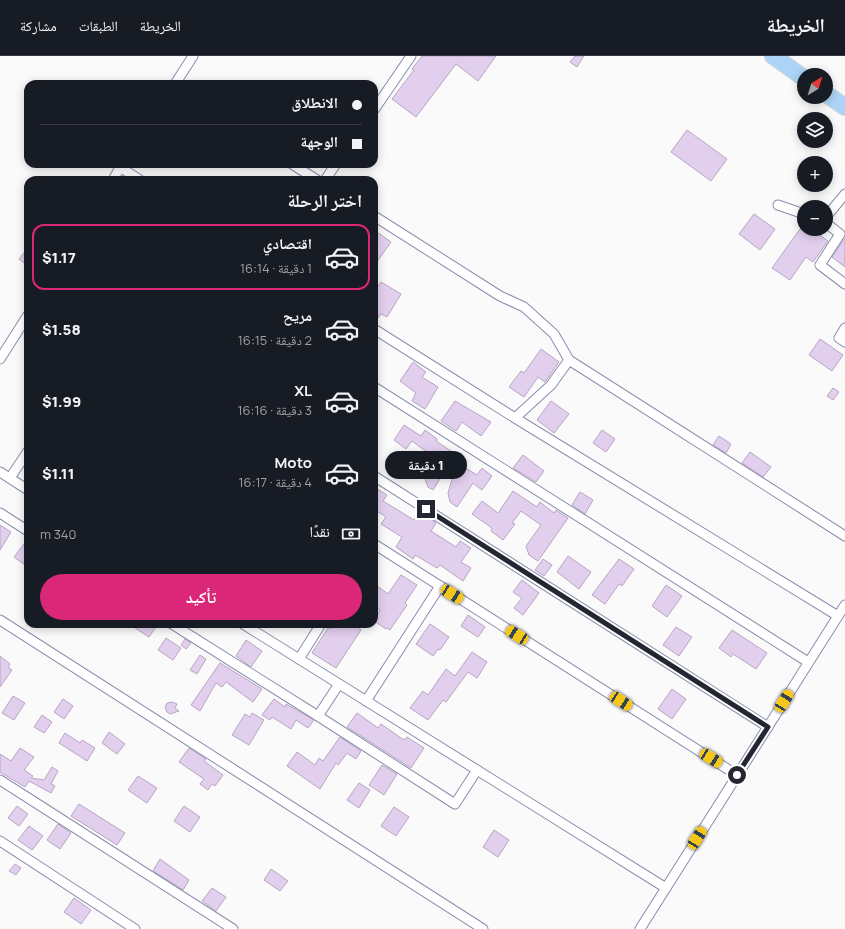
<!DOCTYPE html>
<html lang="ar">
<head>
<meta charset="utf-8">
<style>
  :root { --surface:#171b24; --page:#20242c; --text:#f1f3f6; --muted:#9ea1a6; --line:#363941; --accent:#db2777 }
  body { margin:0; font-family:Manrope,"Noto Naskh Arabic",sans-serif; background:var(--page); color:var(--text); direction:rtl; height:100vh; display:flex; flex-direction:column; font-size:15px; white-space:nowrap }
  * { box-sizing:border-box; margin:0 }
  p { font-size:13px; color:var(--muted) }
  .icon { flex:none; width:22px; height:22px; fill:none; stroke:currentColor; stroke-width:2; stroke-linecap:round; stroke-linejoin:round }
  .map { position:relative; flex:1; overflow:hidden; direction:ltr }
  .panel { position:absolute; left:24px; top:120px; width:354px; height:452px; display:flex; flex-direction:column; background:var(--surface); border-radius:12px; box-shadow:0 2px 10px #0003; direction:rtl }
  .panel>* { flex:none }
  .top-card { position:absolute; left:24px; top:24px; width:354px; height:88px; border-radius:12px; box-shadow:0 2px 10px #0003; direction:rtl; display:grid; align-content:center; height:88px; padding:0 16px; background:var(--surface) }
  .needle { width:26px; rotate:38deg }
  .tools { position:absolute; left:797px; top:12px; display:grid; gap:8px }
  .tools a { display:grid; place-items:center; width:36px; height:36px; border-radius:50%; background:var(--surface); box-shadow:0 2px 10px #0003; font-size:20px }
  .end { position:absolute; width:18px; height:18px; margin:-9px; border:5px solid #242632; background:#fff; box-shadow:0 0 0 2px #fff }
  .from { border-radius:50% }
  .bubble { position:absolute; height:28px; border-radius:14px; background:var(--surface); box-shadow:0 2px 10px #0003; font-size:13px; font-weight:800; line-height:28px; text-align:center; direction:rtl }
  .car { position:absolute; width:12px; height:24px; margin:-12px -6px; border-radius:5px; box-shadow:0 0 3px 1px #0007; background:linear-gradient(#f5c518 24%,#345 0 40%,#f5c518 0 76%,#345 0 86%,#f5c518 0) }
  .top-card b { display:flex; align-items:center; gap:14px; height:38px; font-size:15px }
  .top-card b+b { border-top:1px solid var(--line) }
  .top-card i { width:10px; height:10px; background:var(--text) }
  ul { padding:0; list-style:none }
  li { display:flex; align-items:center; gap:12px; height:66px; margin:0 8px 6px; padding:0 8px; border:2px solid transparent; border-radius:12px }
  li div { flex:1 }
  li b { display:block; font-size:15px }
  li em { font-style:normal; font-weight:800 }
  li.current { border-color:var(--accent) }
  li>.icon { width:36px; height:36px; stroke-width:1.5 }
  h2 { padding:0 16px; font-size:18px; line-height:48px }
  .pay { display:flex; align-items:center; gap:10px; height:44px; padding:0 16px; font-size:15px }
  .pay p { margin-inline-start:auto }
  .cta { display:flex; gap:8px; margin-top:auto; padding:8px 16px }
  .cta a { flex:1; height:46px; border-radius:24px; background:var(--accent); color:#fff; font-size:16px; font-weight:800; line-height:46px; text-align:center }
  header { display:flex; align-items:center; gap:24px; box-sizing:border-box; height:56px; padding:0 20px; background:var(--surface); border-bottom:1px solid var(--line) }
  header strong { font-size:19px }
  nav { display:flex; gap:22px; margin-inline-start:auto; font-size:14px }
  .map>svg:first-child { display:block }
</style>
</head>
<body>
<header>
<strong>الخريطة</strong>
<nav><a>الخريطة</a><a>الطبقات</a><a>مشاركة</a></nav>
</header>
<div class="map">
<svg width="845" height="873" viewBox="0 0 845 873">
  <rect width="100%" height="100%" fill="#fafafa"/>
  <!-- building -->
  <g fill="#e2cfee" stroke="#b8a5c3">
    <polygon points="422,0 496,0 478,25 456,8 416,61 392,43 414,14 412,13"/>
    <polygon points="575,0 584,0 577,11 570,6"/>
    <polygon points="687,74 727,103 711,125 671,96"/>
    <polygon points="754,158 775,173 760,194 739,178"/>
    <polygon points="800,173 811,173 828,185 813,206 806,201 790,224 772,212"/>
    <polygon points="374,174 391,186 374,210"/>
    <polygon points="845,182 845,211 832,201"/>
    <polygon points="28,192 28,210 19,203"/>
    <polygon points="381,226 401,238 387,261 381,258 374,267 374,236"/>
    <polygon points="820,283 843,299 832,315 809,299"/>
    <polygon points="541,293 559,306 545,326 538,321 524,341 509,331 521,315 524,317"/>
    <polygon points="413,306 426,316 422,321 438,331 425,353 412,345 416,337 400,325"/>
    <polygon points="833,332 839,336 833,344 827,340"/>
    <polygon points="455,345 491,366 481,380 462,366 456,375 441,365"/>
    <polygon points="551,345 569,358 554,377 537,364"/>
    <polygon points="404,369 421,380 425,374 437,383 436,385 454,397 450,402 452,403 433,434 428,431 424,420 435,402 412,385 406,393 394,384"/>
    <polygon points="602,374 615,383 606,396 593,387"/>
    <polygon points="719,380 731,388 726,397 713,389"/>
    <polygon points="750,396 771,411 763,421 742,407"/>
    <polygon points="523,399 544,415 536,426 513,412"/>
    <polygon points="457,407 477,419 482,412 492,420 482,434 473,427 457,451 450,446 448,437"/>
    <polygon points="374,431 387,439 383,445 414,464 419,456 436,467 431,475 456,491 460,485 471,492 461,506 471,512 463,525 440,509 437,512 415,499 413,503 396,491 402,481 381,468 386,461 374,453"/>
    <polygon points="513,435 537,451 540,446 554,457 556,454 568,462 538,505 529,499 526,490 541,469 521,455 512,467 515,468 503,484 491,475 492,472 472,458 482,445 498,457"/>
    <polygon points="580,436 593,444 585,458 572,449"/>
    <polygon points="0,469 11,476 0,494"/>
    <polygon points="24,488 28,491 28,511 14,501"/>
    <polygon points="568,500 591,516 579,533 557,516"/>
    <polygon points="543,503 552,509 544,520 535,514"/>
    <polygon points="619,503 634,513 622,530 619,528 605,548 592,539"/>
    <polygon points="401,519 417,529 405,547 407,549 390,574 387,572 386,573 374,565 380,554 374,550 374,528 388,538"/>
    <polygon points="522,524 539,537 523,559 514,552 522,542 513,536"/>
    <polygon points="666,529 682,540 667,561 652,550"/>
    <polygon points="468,559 485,571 478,581 461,570"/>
    <polygon points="129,568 158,568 149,581"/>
    <polygon points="334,568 361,568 359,572 361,574 336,612 312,597 328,572 330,573"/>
    <polygon points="430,568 449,581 440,594 438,593 433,600 416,588"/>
    <polygon points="676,571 692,581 679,600 663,589"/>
    <polygon points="732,574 767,597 756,613 733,598 731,601 719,592"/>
    <polygon points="166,582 181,592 173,604 158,594"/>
    <polygon points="185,583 191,587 186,593 181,589"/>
    <polygon points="246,584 262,595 251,611 236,600"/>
    <polygon points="472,596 487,606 477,622 468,616 446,646 443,644 428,664 410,652 423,635 428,639 446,613 455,620"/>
    <polygon points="200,599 206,603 197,618 190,614"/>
    <polygon points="0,600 10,608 8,611 12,614 0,631"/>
    <polygon points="220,607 262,633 253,646 226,626 222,631 216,627 200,655 191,649"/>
    <polygon points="672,633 686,643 672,663 658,653"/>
    <polygon points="13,640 25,647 14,664 2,657"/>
    <polygon points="63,643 73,650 64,663 54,656"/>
    <polygon points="274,643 285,651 286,648 314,664 308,672 296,664 291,673 272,661 270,664 262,659"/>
    <polygon points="172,646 177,648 175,652 179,655 170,658 167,656 165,651 167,647"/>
    <polygon points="252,657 264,664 249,689 232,679 245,658 250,661"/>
    <polygon points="357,657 378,672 381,668 404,684 407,681 424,692 411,712 347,671"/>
    <polygon points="42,659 52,666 44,677 34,671"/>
    <polygon points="109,676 125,688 117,698 102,687"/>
    <polygon points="65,677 80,687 82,684 95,692 87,705 59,687"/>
    <polygon points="340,681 361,695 356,703 347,697 338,709 336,707 320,733 287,710 297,696 315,709 319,702 323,705"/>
    <polygon points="20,692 34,701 24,714 33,720 31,722 44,724 52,711 58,715 51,728 55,730 51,737 29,725 25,731 0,716 0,698 11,705"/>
    <polygon points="189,692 206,703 204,705 223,719 215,730 212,728 208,734 200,728 204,723 179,706"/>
    <polygon points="382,709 397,718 384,739 369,729"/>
    <polygon points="138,720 157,732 147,747 128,734"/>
    <polygon points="359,727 370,734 359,752 347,744"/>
    <polygon points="79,748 125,777 117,789 71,760"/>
    <polygon points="17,750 28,758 19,770 8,762"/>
    <polygon points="184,750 200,761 190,776 174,765"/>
    <polygon points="394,751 409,761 396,780 381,770"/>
    <polygon points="58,768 71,777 60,793 47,784"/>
    <polygon points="29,770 43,780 32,794 18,784"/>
    <polygon points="494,774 509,784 498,801 483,791"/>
    <polygon points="160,803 189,824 183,834 153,815"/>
    <polygon points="15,808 21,812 16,819 9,815"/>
    <polygon points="271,813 288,825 280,835 264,824"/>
    <polygon points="212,832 226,841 216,855 202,845"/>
    <polygon points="74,842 91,854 81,868 64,856"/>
  </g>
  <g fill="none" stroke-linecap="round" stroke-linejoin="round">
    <!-- minor casing -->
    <g stroke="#898dad" stroke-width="11">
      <g id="minor">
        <polyline points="175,28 193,0"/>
        <polyline points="374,54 411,0"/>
        <polyline points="292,108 317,124"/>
        <polyline points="120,111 140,124"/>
        <polyline points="113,124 122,108"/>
        <polyline points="325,124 336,108"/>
        <polyline points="778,149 804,158"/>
        <polyline points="374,160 500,240 524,251 554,278 569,304 845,480"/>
        <polyline points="826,161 845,138"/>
        <polyline points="826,167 840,178 820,209 845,228"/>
        <polyline points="845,272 839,282 845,286"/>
        <polyline points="374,273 515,362 838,560"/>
        <polyline points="0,303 28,259"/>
        <polyline points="374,331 808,606"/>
        <polyline points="515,362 551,329 569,304"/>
        <polyline points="0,416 28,434"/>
        <polyline points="374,420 768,671"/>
        <polyline points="10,422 28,395"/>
        <polyline points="0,457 28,475"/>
        <polyline points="374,488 737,719"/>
        <polyline points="0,564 483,873"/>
        <polyline points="172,568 318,660"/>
        <polyline points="243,568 666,832"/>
        <polyline points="299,603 321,568"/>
        <polyline points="339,628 318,660 455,748 477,714"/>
        <polyline points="366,645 440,530"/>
        <polyline points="0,724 233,873"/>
        <polyline points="0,785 135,873"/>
        <polyline points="640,873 845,549"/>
      </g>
    </g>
    <!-- trunk casing -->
    <g stroke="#d3d4d6" stroke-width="18">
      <g id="trunk">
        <polyline points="773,0 804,22"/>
        <polyline points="826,38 845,51"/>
      </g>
    </g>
    <!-- minor -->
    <use href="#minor" stroke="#fff" stroke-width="9"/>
    <!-- trunk -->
    <use href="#trunk" stroke="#abd4f8" stroke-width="16"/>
  </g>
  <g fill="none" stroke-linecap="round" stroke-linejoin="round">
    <!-- route -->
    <polyline stroke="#242632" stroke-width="5" points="426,453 768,671 737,719"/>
  </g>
</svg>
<div class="tools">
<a><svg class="needle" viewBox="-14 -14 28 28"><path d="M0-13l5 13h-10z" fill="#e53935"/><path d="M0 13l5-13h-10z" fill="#9ea1a6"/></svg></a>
<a><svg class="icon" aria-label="layers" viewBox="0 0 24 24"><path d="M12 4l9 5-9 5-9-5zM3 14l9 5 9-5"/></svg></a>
<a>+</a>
<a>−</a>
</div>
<i class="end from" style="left:737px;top:719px"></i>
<i class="end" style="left:426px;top:453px"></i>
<div class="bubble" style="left:385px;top:395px;width:82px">1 دقيقة</div>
<i class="car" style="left:452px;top:538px;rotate:122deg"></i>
<i class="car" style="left:517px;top:579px;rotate:302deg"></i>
<i class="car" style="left:621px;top:645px;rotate:123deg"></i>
<i class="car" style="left:784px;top:645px;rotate:32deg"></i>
<i class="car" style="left:711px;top:702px;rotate:122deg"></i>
<i class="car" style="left:697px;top:782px;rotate:32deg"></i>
<div class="top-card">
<b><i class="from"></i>الانطلاق</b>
<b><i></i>الوجهة</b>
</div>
<section class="panel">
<h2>اختر الرحلة</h2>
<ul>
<li class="current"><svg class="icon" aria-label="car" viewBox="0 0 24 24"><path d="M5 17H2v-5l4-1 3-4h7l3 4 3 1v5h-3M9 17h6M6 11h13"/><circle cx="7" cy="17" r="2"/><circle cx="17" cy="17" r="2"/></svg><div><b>اقتصادي</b><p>1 دقيقة · 16:14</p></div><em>$1.17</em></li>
<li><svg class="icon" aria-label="car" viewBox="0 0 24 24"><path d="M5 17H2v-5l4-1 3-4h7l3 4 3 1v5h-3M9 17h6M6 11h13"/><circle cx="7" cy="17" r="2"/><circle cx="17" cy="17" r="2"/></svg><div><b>مريح</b><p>2 دقيقة · 16:15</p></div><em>$1.58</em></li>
<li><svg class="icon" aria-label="car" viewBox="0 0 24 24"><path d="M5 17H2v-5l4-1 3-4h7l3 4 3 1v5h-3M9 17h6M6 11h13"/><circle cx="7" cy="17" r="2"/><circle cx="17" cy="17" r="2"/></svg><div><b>XL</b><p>3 دقيقة · 16:16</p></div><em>$1.99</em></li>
<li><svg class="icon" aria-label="car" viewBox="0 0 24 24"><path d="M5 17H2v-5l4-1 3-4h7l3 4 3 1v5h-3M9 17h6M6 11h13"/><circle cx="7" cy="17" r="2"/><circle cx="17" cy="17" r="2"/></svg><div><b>Moto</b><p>4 دقيقة · 16:17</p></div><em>$1.11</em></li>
</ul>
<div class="pay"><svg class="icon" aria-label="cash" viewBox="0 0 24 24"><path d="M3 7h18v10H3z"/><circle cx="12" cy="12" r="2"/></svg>نقدًا<p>340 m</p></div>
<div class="cta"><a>تأكيد</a></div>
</section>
</div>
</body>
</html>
